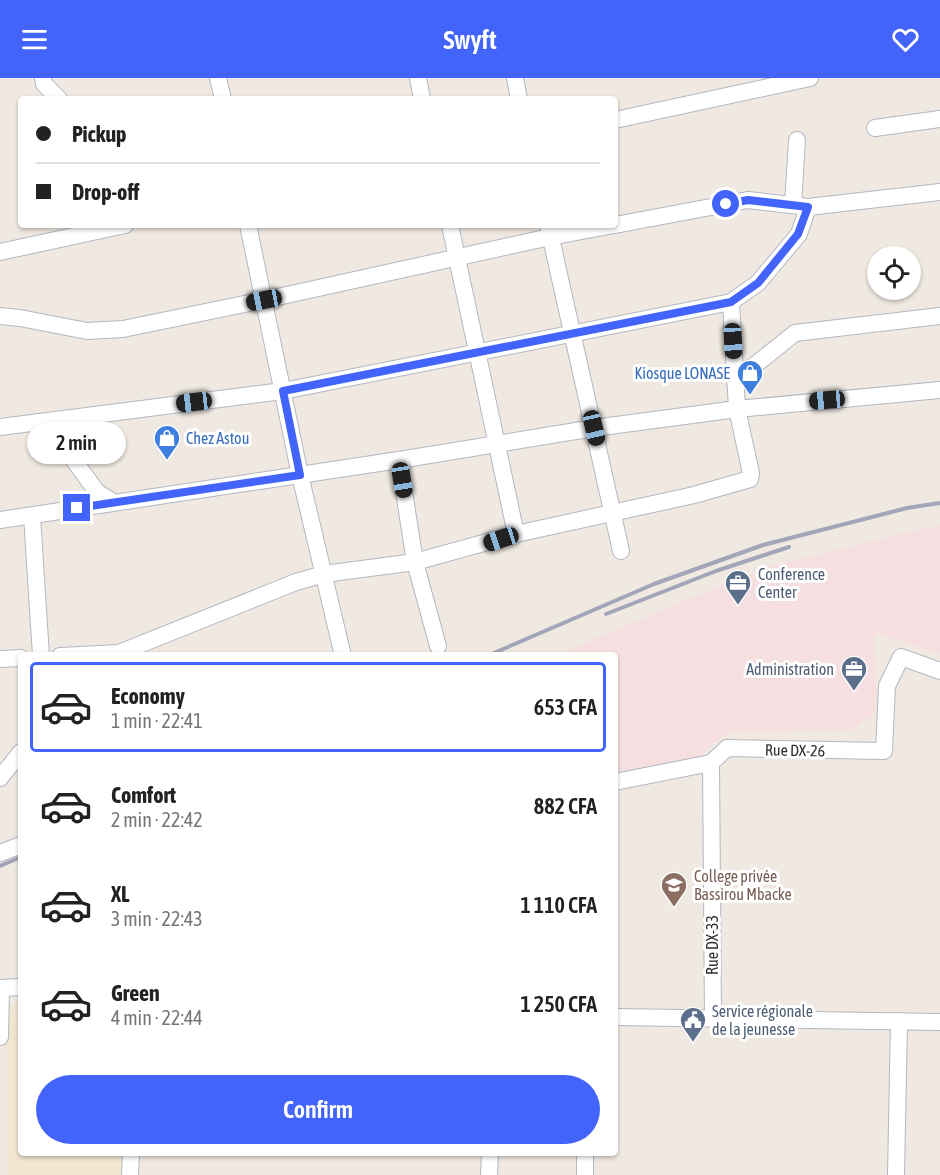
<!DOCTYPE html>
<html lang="en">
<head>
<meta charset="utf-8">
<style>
  :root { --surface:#fff; --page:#f6f6f6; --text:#222; --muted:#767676; --line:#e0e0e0; --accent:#4264fb }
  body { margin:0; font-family:"Asap Condensed",sans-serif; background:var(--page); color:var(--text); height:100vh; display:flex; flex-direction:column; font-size:22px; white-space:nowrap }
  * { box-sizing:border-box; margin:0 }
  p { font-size:20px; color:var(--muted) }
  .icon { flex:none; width:33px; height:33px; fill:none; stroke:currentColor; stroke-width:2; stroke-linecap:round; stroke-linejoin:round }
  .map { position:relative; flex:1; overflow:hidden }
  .details { position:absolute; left:18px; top:574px; width:600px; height:504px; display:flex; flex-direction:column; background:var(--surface); border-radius:6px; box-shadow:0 2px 4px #0004 }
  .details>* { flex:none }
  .top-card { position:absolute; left:18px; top:18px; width:600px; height:132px; border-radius:6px; box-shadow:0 2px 4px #0004; display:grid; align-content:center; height:132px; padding:0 18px; background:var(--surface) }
  .tools { position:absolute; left:867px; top:168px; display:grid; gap:12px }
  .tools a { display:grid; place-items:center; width:54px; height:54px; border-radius:50%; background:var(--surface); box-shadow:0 2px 4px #0004; font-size:30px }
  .end { position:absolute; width:27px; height:27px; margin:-14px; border:8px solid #4264fb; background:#fff; box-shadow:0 0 0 3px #fff }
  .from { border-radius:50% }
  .bubble { position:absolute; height:42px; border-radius:21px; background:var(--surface); box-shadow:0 2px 4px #0004; font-size:20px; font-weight:600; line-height:42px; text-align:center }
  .car { position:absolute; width:18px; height:36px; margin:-18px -9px; border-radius:8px; box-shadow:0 0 4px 2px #0007; background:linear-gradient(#222 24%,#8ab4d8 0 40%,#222 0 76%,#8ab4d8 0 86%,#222 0) }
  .top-card b { display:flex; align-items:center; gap:21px; height:57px; font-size:22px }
  .top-card b+b { border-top:2px solid var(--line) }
  .top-card i { width:15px; height:15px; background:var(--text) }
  ul { padding:10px 0 0; list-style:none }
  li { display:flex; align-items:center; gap:18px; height:90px; margin:0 12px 9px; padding:0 6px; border:3px solid transparent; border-radius:6px }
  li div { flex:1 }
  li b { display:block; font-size:22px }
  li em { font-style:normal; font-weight:600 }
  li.selected { border-color:var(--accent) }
  li>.icon { width:54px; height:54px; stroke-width:1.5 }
  .cta { display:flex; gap:12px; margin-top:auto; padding:12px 18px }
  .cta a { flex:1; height:69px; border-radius:36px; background:var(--accent); color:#fff; font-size:24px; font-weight:600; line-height:69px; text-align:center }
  header { display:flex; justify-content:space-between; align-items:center; height:78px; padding:0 18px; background:var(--accent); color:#fff; font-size:27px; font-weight:600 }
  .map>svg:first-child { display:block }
</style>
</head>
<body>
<header><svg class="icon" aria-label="menu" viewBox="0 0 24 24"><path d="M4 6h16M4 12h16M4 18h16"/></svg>Swyft<svg class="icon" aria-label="heart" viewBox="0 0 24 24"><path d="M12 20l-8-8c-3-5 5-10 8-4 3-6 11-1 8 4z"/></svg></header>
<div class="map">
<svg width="940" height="1097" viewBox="0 0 940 1097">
  <rect width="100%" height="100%" fill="#efe9e1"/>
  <!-- education -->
  <polygon fill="#f0e6d1" points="21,923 21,1076 127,1076 126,1097 7,1097 7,951 8,930"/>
  <!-- medical -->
  <polygon fill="#f5dfe0" points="940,447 940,576 874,555 877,622 874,636 852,652 729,654 697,681 615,694 615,578 555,578 724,506 779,486"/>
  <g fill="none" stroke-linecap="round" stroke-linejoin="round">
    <!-- minor casing -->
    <g stroke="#b4b7c1" stroke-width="18">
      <g id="minor">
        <polyline points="43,0 44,6 59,21"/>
        <polyline points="218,0 223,21"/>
        <polyline points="418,0 422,21"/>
        <polyline points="515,0 519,21"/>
        <polyline points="615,42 810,0"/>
        <polyline points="875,50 940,41"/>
        <polyline points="793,127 797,62"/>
        <polyline points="248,147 300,397 343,578"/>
        <polyline points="450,147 516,456"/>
        <polyline points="548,147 621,473"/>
        <polyline points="615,147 748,122 808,129 940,114"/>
        <polyline points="0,174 125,147"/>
        <polyline points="0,238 20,240 87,253 123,251 264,222 550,159 614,147"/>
        <polyline points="735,303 795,255 940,238"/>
        <polyline points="38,344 57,359 97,414 113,424"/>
        <polyline points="0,349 283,313 731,224 758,205 799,156 808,129"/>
        <polyline points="399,382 415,484 438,568"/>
        <polyline points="32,438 41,578"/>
        <polyline points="0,442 399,382 594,350 737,331 940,312"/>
        <polyline points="60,578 119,575 296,504 324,496 415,484 516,456 694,417 750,401 751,395 737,331 731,224"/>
        <polyline points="0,581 21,580"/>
        <polyline points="711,685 713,940"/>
        <polyline points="0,700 21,674"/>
        <polyline points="615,704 711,685 727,670 884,673 887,608 901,579 940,593"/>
        <polyline points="0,775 21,767"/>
        <polyline points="0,910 21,909"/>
        <polyline points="615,939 940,944"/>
        <polyline points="0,959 1,910"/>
        <polyline points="130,1097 131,1076"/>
        <polyline points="489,1097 490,1076"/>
        <polyline points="585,1097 585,1076"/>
        <polyline points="896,1097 899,943"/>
      </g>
    </g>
    <!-- minor -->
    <use href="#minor" stroke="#fff" stroke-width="16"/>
    <!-- rail -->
    <g stroke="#a3a6b8" stroke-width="4">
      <polyline points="606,536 716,493 789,469"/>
      <polyline points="487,578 654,506 763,467 907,430 940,425"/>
      <polyline points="0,788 21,779"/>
    </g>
  </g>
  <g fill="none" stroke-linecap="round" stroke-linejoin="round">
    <!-- route -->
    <polyline stroke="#4264fb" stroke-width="8" points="77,430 300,397 283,313 731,224 758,205 798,156 808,129 748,122 726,126"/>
  </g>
  <!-- icons -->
  <defs>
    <g id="shop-pin" transform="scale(1.35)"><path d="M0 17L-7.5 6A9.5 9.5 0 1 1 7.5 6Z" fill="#3f7fe0" stroke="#fff"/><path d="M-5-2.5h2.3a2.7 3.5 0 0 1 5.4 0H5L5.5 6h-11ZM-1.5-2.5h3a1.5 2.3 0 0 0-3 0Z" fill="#fff"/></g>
    <g id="office-pin" transform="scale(1.35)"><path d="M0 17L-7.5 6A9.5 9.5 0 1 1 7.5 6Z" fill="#5c6f8a" stroke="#fff"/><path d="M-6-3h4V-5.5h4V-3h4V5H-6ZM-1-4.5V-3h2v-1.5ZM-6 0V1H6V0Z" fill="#fff"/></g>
    <g id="school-pin" transform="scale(1.35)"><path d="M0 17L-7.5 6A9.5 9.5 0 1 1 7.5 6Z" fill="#8d6e63" stroke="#fff"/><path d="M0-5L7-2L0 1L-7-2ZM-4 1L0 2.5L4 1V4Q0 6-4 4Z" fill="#fff"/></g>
    <g id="civic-pin" transform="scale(1.35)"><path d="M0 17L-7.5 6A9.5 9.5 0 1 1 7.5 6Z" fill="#5c6f8a" stroke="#fff"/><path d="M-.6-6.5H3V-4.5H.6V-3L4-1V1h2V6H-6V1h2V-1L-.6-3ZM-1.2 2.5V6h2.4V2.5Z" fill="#fff"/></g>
  </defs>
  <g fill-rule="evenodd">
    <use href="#shop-pin" x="750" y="295"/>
    <use href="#shop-pin" x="167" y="360"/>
    <use href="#office-pin" x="738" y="505"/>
    <use href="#office-pin" x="854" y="591"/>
    <use href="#school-pin" x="674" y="807"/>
    <use href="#civic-pin" x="693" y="942"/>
  </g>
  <g text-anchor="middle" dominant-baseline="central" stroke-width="6" stroke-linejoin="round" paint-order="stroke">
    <!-- shop labels -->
    <g font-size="16" fill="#366cbe" stroke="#fff" text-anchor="end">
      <text x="730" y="295">Kiosque LONASE</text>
      <text x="186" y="360" text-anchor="start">Chez Astou</text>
    </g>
    <!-- service labels -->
    <g font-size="16" fill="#4e5e75" stroke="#fff" text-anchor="start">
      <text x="758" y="496">Conference<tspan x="758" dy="18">Center</tspan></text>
      <text x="834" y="591" text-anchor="end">Administration</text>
      <text x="712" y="933">Service régionale<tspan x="712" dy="18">de la jeunesse</tspan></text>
    </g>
    <!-- street labels -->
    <g font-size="16" fill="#2e2e2e" stroke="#fff">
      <text transform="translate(795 672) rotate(1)">Rue DX-26</text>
      <text transform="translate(712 867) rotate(-90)">Rue DX-33</text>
    </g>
    <!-- education labels -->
    <g font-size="16" fill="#785e54" stroke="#fff" text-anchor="start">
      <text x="694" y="798">College privée<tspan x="694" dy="18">Bassirou Mbacke</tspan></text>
    </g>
  </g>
</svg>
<div class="tools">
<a><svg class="icon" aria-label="locate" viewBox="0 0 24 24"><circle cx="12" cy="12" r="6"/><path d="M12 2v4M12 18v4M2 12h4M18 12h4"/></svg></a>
</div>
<i class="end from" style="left:726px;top:126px"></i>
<i class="end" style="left:77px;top:430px"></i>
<div class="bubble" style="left:27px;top:344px;width:99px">2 min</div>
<i class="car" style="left:264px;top:222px;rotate:259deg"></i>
<i class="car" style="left:733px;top:263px;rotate:177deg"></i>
<i class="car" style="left:827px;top:322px;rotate:265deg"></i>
<i class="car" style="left:194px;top:324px;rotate:263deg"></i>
<i class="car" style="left:594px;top:350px;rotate:167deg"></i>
<i class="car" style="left:402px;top:402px;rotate:171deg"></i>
<i class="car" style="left:501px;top:461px;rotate:252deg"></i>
<div class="top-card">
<b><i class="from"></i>Pickup</b>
<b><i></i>Drop-off</b>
</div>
<section class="details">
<ul>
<li class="selected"><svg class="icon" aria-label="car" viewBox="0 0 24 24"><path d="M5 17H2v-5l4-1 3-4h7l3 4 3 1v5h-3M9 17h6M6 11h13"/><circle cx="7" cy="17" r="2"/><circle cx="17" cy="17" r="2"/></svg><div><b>Economy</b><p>1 min · 22:41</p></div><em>653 CFA</em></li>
<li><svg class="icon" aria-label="car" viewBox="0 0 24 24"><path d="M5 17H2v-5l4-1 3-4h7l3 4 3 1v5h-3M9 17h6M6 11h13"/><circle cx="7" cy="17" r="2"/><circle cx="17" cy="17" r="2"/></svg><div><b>Comfort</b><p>2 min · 22:42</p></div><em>882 CFA</em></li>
<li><svg class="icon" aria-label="car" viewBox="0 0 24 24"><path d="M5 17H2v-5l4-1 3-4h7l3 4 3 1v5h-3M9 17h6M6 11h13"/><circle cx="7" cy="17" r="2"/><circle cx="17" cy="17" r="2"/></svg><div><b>XL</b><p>3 min · 22:43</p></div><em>1 110 CFA</em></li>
<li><svg class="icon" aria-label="car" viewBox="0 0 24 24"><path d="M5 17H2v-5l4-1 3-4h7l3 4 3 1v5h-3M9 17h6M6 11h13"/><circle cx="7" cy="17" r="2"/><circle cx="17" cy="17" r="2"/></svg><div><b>Green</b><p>4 min · 22:44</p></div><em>1 250 CFA</em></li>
</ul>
<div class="cta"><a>Confirm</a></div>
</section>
</div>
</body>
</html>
